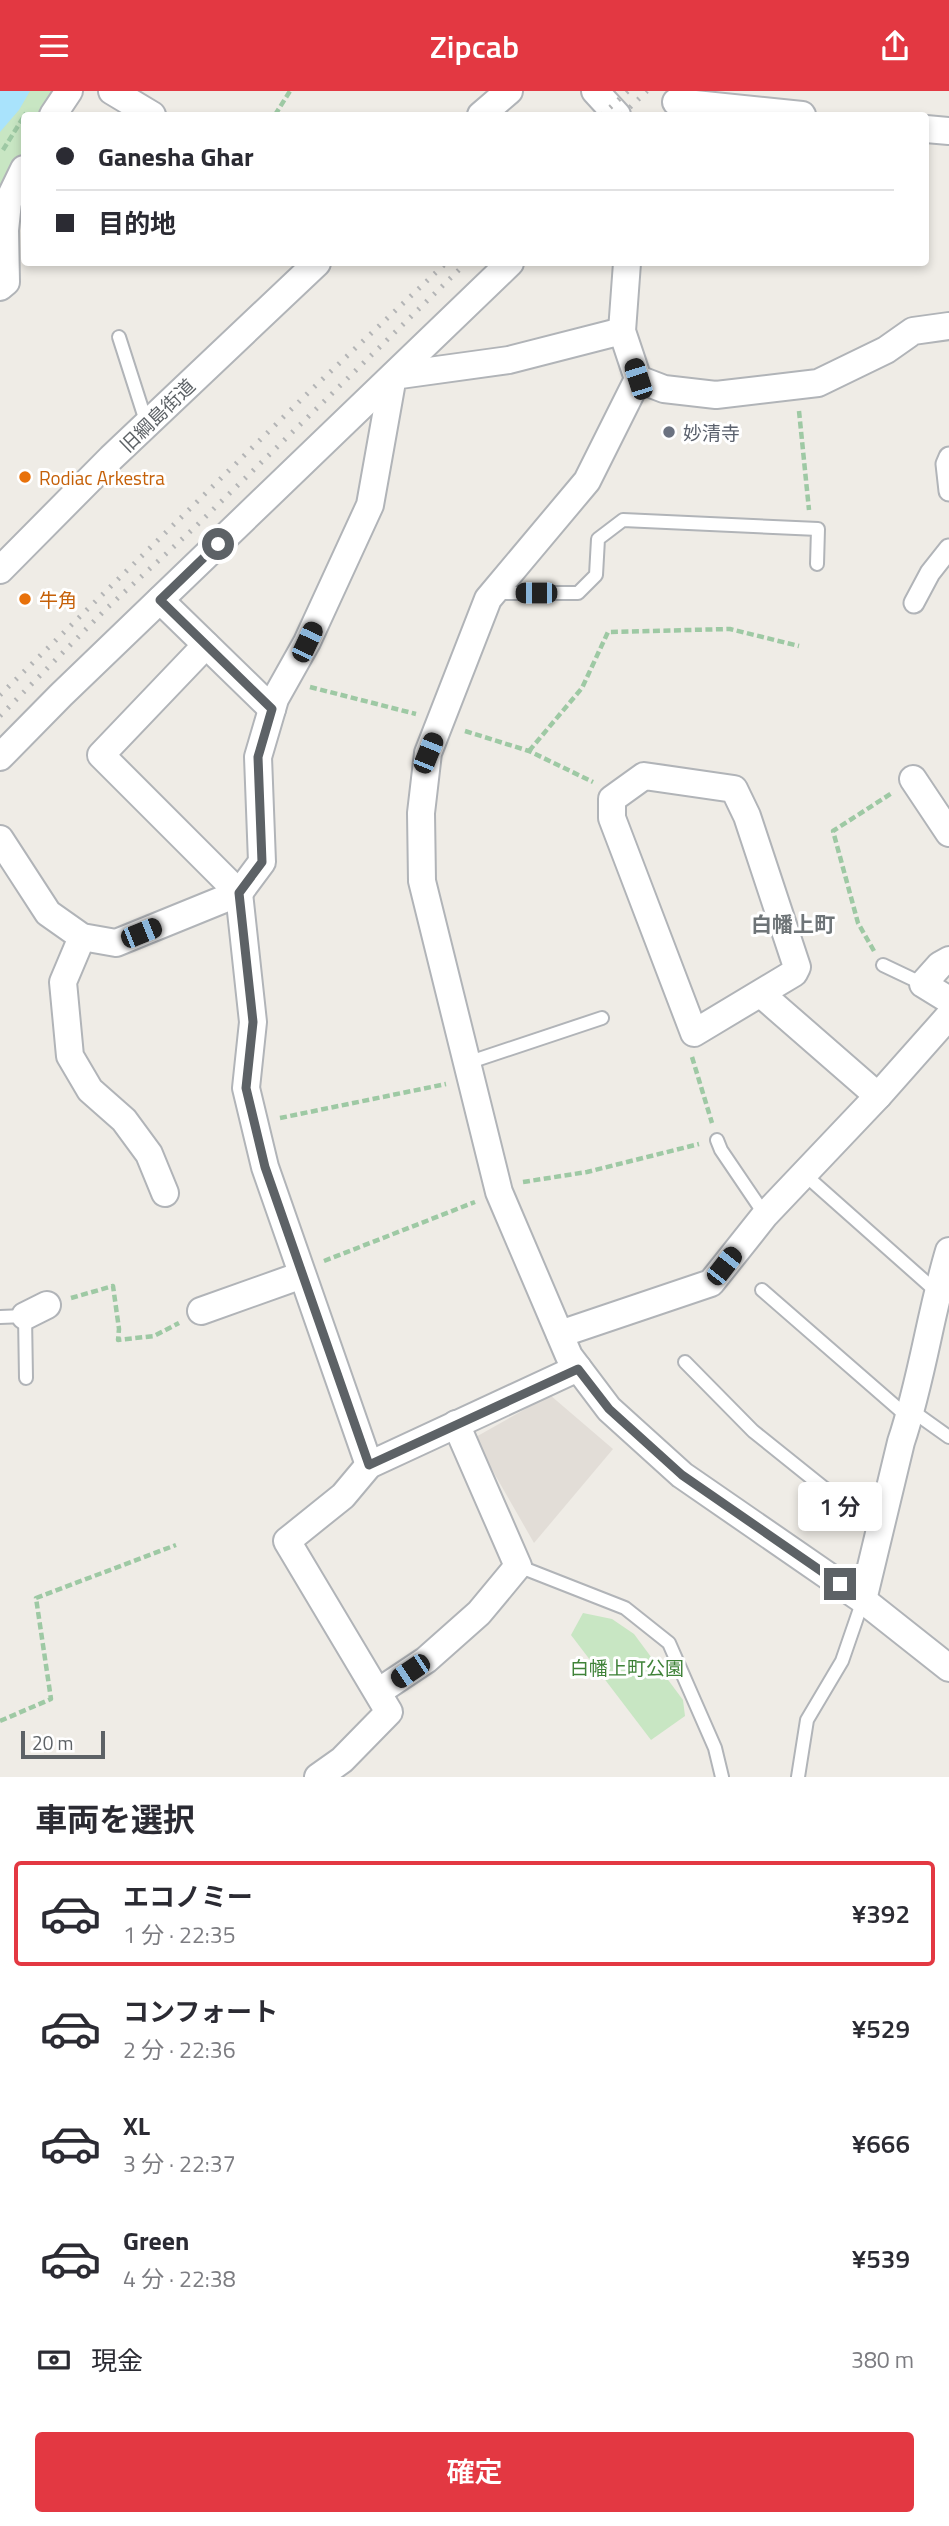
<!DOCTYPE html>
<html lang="ja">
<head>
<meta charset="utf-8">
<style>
  :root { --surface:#fff; --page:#f2f2f3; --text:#2b2b33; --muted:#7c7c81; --line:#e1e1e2; --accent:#e33842 }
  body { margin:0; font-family:"Titillium Web","Noto Sans JP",sans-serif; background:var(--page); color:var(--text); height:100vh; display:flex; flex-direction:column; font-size:26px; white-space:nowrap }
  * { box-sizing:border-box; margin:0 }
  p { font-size:23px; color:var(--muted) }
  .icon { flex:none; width:38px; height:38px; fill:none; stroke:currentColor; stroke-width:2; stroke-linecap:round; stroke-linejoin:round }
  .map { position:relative; height:1686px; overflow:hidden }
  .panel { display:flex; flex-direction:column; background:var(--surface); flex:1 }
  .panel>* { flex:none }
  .banner { position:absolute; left:21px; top:21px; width:908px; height:154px; border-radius:7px; box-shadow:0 4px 10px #0003; display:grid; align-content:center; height:154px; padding:0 35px; background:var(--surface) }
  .scale { position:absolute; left:21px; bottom:18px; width:84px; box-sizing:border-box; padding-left:7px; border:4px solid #5d6266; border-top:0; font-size:19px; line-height:24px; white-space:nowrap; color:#5d6266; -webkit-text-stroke:5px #fff; paint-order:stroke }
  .end { position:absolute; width:32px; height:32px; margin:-16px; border:9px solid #5d6266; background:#fff; box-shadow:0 0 0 4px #fff }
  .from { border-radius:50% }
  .bubble { position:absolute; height:49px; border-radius:7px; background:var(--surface); box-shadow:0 4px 10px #0003; font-size:23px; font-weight:600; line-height:49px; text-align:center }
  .car { position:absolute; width:21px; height:42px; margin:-21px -10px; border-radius:9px; box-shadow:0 0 5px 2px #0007; background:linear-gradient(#222 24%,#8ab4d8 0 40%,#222 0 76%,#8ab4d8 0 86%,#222 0) }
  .banner b { display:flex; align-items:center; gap:24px; height:66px; font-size:26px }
  .banner b+b { border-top:2px solid var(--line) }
  .banner i { width:18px; height:18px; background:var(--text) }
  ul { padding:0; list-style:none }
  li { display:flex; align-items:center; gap:21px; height:105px; margin:0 14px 10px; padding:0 21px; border:4px solid transparent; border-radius:7px }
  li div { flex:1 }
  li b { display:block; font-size:26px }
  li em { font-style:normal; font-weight:600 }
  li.active { border-color:var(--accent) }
  li>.icon { width:63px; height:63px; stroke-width:1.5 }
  h2 { padding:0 35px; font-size:32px; line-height:84px }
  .pay { display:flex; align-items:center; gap:18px; height:77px; padding:0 35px; font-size:26px }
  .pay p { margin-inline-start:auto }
  .button { display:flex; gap:14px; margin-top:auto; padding:14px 35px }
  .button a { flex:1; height:80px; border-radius:7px; background:var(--accent); color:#fff; font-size:28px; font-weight:600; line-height:80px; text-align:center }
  header { display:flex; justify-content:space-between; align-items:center; height:91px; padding:0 35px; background:var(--accent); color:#fff; font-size:32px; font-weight:600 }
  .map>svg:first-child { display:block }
</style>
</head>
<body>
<header><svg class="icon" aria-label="menu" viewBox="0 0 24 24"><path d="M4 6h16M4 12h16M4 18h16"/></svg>Zipcab<svg class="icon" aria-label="share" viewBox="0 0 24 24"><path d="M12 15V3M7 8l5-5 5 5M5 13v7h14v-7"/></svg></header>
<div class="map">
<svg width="949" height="1686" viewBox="0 0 949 1686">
  <rect width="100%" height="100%" fill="#efece6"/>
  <!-- education -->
  <polygon fill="#e2ddd7" points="550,1304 613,1358 534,1452 474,1347"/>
  <!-- green -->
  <g fill="#c8e6c3">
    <polygon points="0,0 59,0 46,24 24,24 24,64 0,109"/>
    <polygon points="583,1522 612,1528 634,1543 683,1609 685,1625 651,1649 571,1544"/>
  </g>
  <!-- water -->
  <polygon fill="#a9e3fc" points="0,0 30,0 19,19 0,41"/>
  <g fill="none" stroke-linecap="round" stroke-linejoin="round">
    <!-- service casing -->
    <g stroke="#b1b4b8" stroke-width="16">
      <g id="service">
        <polyline points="119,246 143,321 151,330"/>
        <polyline points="495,502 578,502 596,484 598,448 623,429 818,438 817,473"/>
        <polyline points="883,874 923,893"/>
        <polyline points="467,972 602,927"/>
        <polyline points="717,1049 721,1059 765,1124"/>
        <polyline points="804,1083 937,1201"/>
        <polyline points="762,1199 909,1327"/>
        <polyline points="0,1226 25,1225 26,1287"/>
        <polyline points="685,1271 753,1340 824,1397 882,1431"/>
        <polyline points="911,1319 949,1346"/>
        <polyline points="518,1475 625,1517 669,1552 715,1657 722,1686"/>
        <polyline points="798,1686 807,1629 842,1570 863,1509"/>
      </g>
    </g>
    <!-- pedestrian casing -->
    <g stroke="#b1b4b8" stroke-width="23">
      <g id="pedestrian">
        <polyline points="949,366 946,373 949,400"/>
        <polyline points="914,512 930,482 949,458"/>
      </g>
    </g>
    <!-- minor casing -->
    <g stroke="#b1b4b8" stroke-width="30">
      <g id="minor">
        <polyline points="112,0 152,24"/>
        <polyline points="595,0 617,24"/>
        <polyline points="676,11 802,24"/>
        <polyline points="53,24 69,0"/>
        <polyline points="481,24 509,0"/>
        <polyline points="926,38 949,40"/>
        <polyline points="627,172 622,240 638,288 587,390 488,508 428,662 421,722 422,790 499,1101 569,1265 609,1318 682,1384 863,1509 949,1577"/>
        <polyline points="0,196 6,191 5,139 8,111 24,78"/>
        <polyline points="638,288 664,298 716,304 818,292 886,259 913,240 949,235"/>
        <polyline points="0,479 111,367 317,172"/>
        <polyline points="160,509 272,618"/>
        <polyline points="206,554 101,664 239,802 253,931 246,997 265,1076 369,1374"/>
        <polyline points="0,666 61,604 510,172"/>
        <polygon points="644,685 734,698 747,725 797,876 794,882 694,942 612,727 612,708"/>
        <polyline points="913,688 949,742"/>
        <polyline points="0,748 48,822 82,846 116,852 239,802 262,771 258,666 275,608 307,551 370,414 393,285 509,269 622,240"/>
        <polyline points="82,846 63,891 70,965 90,999 124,1029 149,1063 165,1102"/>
        <polyline points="949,869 940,874 923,893 949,909"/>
        <polyline points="761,903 878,1005"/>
        <polyline points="201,1220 302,1184"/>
        <polyline points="25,1225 47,1214"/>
        <polyline points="560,1243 711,1192 765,1124 878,1005 949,925"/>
        <path d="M863,1509L901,1351C922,1289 930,1223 949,1160"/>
        <polyline points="378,1601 426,1569 479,1522 518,1475 456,1333"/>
        <polyline points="318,1686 342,1669 389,1621 287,1450 343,1405 369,1374 578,1277"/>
      </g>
    </g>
    <!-- path -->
    <g stroke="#9ec9a4" stroke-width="4.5" stroke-dasharray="7 3.5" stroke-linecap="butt">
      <polyline points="275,24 290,0"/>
      <polyline points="3,59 26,22"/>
      <polyline points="799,320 809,419"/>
      <polyline points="310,596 416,623"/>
      <polyline points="465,640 529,660 593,691"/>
      <polyline points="529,660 582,597 608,541 730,538 799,555"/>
      <polyline points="874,860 858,832 833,740 892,702"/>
      <polyline points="692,966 712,1032"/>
      <polyline points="280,1027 446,993"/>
      <polyline points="523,1091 587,1081 699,1053"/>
      <polyline points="324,1170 475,1111"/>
      <polyline points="71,1207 113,1195 119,1238 118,1249 154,1245 179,1232"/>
      <polyline points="0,1630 51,1608 36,1507 176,1454"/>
    </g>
    <!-- service -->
    <use href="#service" stroke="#fff" stroke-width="12"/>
    <!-- pedestrian -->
    <use href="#pedestrian" stroke="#fff" stroke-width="19"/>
    <!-- minor -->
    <use href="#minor" stroke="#fff" stroke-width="26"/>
    <!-- rail -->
    <g stroke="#b4b5b6" stroke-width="5" stroke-dasharray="2 9" stroke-linecap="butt">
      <polyline points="602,24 628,0"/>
      <polyline points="622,24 647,0"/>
      <polyline points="0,604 312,298 446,172"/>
      <polyline points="0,625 106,518 193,438 466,172"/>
    </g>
  </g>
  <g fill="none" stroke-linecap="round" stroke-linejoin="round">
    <!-- route -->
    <polyline stroke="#5d6266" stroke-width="9" points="218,453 160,509 272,618 258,666 262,771 239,802 253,931 246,997 265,1076 369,1374 578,1278 609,1318 682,1384 840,1493"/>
  </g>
  <!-- markers -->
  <circle fill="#6b7280" stroke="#fff" stroke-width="2.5" cx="669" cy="341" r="7"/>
  <g fill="#e8710a" stroke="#fff" stroke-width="2.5">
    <circle cx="25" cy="386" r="7"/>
    <circle cx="25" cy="508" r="7"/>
  </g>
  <g text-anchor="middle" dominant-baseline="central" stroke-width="6" stroke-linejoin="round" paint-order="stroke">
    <!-- street labels -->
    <g font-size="19" fill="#5d6266" stroke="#fff">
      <text transform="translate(157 324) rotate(-44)">旧綱島街道</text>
    </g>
    <!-- worship labels -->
    <g font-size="19" fill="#5b616d" stroke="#fff" text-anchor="start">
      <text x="683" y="341">妙清寺</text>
    </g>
    <!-- food labels -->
    <g font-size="19" fill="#c56008" stroke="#fff" text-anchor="start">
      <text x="39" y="386">Rodiac Arkestra</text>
      <text x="39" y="508">牛角</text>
    </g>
    <!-- park labels -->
    <g font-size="19" fill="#3f8238" stroke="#fff">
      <text x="627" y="1576">白幡上町公園</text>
    </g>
    <!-- neighbourhood labels -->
    <g font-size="21" font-weight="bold" fill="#6e7477" stroke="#fff">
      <text x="793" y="833">白幡上町</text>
    </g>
  </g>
</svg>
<div class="scale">20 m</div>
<i class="end from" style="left:218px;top:453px"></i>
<i class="end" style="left:840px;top:1493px"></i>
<div class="bubble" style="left:798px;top:1391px;width:84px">1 分</div>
<i class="car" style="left:638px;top:288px;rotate:342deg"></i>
<i class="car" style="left:536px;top:502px;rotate:270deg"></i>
<i class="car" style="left:307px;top:551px;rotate:25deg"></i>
<i class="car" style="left:428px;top:662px;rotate:22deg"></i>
<i class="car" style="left:141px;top:842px;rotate:68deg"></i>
<i class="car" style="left:724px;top:1175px;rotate:38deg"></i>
<i class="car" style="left:410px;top:1580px;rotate:236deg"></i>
<div class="banner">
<b><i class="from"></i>Ganesha Ghar</b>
<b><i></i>目的地</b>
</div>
</div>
<section class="panel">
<h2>車両を選択</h2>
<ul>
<li class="active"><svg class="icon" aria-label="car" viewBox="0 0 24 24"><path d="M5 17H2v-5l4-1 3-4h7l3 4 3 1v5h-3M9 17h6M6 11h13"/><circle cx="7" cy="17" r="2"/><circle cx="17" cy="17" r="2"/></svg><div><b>エコノミー</b><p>1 分 · 22:35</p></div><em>¥392</em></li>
<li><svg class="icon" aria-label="car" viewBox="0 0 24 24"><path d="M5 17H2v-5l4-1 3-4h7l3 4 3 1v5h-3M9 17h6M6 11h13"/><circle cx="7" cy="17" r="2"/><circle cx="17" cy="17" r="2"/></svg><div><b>コンフォート</b><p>2 分 · 22:36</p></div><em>¥529</em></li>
<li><svg class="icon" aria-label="car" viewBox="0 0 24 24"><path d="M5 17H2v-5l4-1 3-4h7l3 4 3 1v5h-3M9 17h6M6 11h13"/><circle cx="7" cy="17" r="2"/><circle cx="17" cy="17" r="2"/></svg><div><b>XL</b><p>3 分 · 22:37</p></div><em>¥666</em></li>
<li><svg class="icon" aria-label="car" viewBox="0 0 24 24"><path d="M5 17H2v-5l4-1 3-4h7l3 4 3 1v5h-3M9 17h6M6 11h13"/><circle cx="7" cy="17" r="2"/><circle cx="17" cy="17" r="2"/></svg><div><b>Green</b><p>4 分 · 22:38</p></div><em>¥539</em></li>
</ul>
<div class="pay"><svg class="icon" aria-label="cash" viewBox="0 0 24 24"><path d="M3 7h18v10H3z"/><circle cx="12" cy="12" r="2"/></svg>現金<p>380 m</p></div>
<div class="button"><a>確定</a></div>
</section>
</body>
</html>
